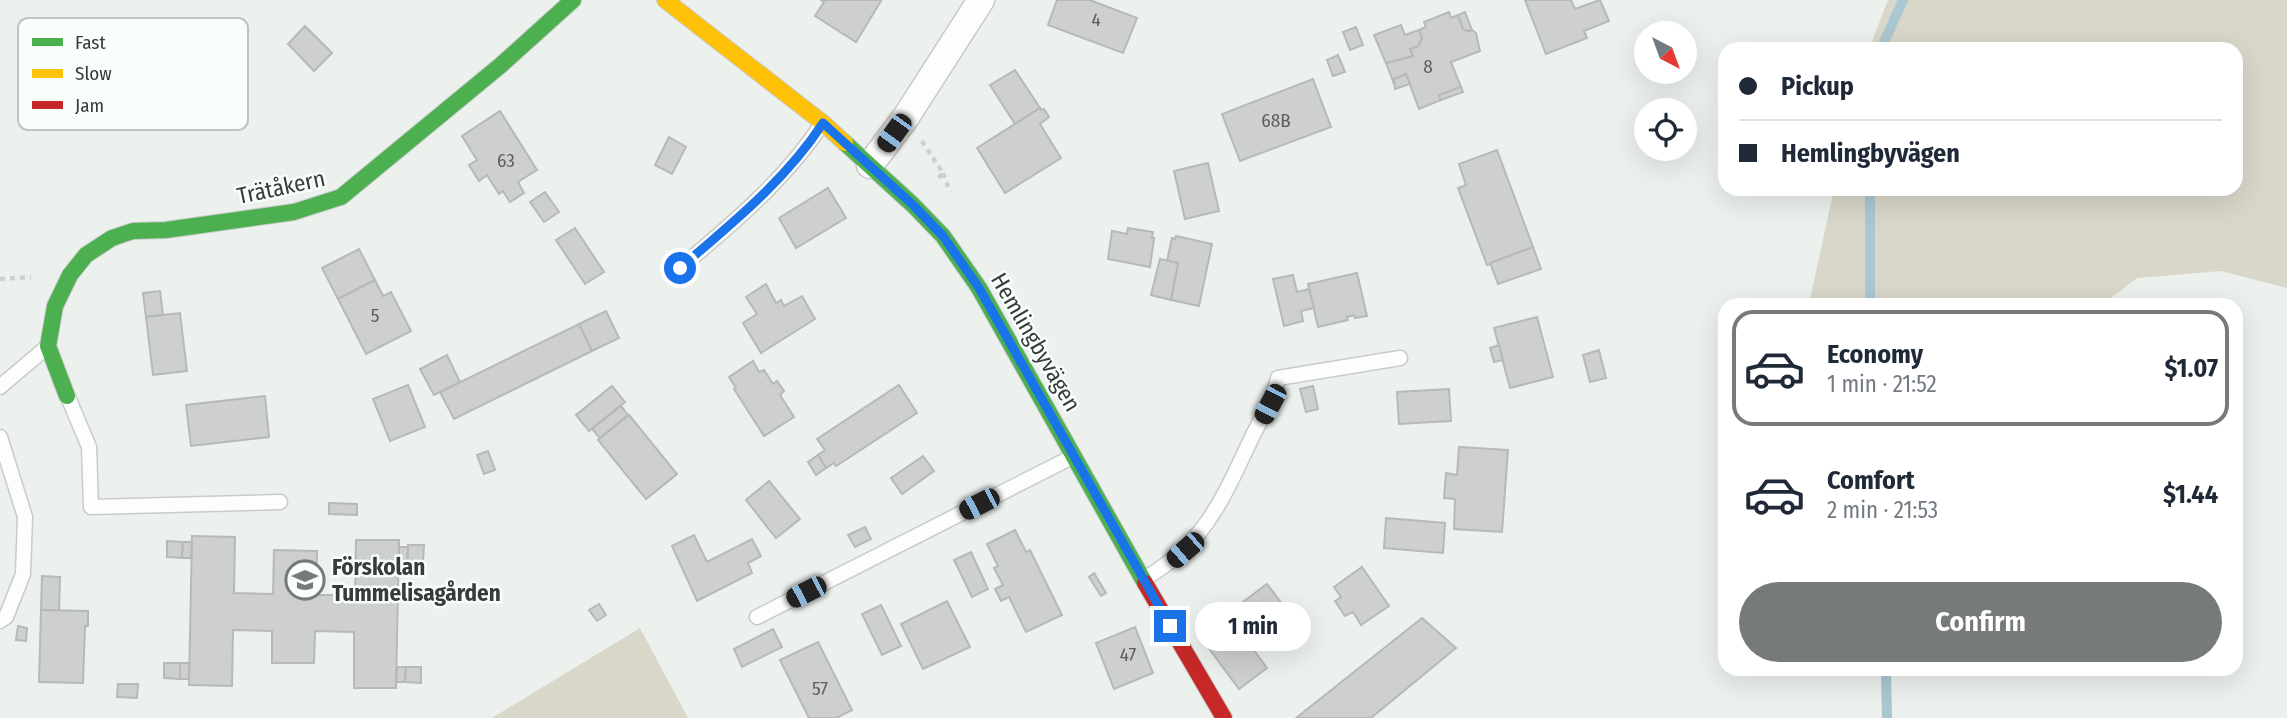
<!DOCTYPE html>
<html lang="en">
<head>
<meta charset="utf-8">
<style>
  :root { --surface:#fff; --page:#f2f2f3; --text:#1f2937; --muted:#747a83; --line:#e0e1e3; --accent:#777b78 }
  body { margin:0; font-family:"Fira Sans Condensed",sans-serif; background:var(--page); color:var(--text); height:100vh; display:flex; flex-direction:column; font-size:26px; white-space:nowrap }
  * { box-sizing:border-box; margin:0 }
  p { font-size:23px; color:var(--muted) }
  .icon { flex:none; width:38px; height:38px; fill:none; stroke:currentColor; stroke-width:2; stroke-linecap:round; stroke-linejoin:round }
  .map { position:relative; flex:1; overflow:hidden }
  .panel { position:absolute; left:1718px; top:298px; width:525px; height:378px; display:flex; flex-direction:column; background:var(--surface); border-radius:21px; box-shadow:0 7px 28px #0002 }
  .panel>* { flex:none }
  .hud { position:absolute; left:1718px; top:42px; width:525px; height:154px; border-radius:21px; box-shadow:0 7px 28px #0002; display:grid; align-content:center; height:154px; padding:0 21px; background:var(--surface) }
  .needle { width:46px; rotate:139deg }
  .controls { position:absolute; left:1634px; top:21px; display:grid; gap:14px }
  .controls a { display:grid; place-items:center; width:63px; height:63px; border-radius:50%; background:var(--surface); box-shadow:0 7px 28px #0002; font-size:35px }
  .end { position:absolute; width:32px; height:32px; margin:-16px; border:9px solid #1a73e8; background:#fff; box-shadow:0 0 0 4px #fff }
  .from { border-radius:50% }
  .bubble { position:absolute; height:49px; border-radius:24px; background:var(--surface); box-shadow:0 7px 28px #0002; font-size:23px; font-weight:700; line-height:49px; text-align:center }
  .car { position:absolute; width:21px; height:42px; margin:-21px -10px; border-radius:9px; box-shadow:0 0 5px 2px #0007; background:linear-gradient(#222 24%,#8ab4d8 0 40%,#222 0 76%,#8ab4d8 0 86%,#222 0) }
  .hud b { display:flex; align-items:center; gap:24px; height:66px; font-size:26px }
  .hud b+b { border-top:2px solid var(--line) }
  .hud i { width:18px; height:18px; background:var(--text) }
  ul { padding:12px 0 0; list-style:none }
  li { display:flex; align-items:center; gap:21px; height:116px; margin:0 14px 10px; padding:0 7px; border:4px solid transparent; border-radius:21px }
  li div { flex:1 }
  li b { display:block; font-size:26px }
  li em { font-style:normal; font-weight:700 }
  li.current { border-color:var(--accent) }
  li>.icon { width:63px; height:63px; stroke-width:1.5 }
  .action { display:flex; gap:14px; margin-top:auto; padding:14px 21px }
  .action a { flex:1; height:80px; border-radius:42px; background:var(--accent); color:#fff; font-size:28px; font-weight:700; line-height:80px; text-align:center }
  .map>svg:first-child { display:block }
</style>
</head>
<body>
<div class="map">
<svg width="2287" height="718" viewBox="0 0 2287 718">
  <rect width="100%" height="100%" fill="#ecf1ee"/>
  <!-- green -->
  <g fill="#d8d7c9">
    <polygon points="1888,0 2287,0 2287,288 2221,271 2137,278 2103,304 1809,304 1834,189 2236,189 2236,49 1869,49"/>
    <polygon points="640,628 688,718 492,718"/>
  </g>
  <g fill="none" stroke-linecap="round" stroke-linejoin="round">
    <!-- stream -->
    <g stroke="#aac8d1" stroke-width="10">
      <polyline points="1881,49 1903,0"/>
      <polyline points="1870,304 1870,189"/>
      <polyline points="1886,668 1887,718"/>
    </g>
  </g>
  <!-- building -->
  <g fill="#cdd0cf" stroke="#b6b9b8" stroke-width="2">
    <polygon points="821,0 879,0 881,1 856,42 815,16 824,2"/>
    <polygon points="1057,0 1090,0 1137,18 1123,53 1048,25"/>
    <polygon points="1525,0 1571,0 1575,9 1600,0 1609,21 1584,31 1587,38 1546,54"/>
    <polygon points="1449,12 1451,18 1458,15 1463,29 1467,31 1472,30 1476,33 1480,51 1451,62 1461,87 1439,95 1441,100 1419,109 1406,74 1394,79 1394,84 1386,63 1413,56 1410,49 1418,46 1422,38 1419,30 1426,27 1424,22"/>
    <polygon points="1465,12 1472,30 1467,31 1463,29 1458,15"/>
    <polygon points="1401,25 1405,35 1419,30 1422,38 1418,46 1410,49 1413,56 1386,63 1374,35"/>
    <polygon points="305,26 332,53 314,71 288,44"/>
    <polygon points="1356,27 1363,45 1350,50 1343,32"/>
    <polygon points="1338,55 1345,72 1333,76 1327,60"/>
    <polygon points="1015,70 1040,108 1015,124 990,85"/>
    <polygon points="1406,74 1410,84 1395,89 1394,79"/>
    <polygon points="1313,79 1331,127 1240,161 1222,114"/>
    <polygon points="1461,87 1463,92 1441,100 1439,95"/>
    <polygon points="1040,108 1041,110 1044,109 1049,117 1040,124 1061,158 1005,193 977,148"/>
    <polygon points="500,111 537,170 518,182 524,193 510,202 503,191 499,194 487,175 479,181 469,165 477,160 462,136"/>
    <polygon points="669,137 686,147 672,174 655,165"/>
    <polygon points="1497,150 1533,247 1487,265 1458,188 1466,185 1459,164"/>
    <polygon points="1208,163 1219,211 1185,219 1174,171"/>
    <polygon points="828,188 846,218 796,248 779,218"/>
    <polygon points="545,192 559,212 544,222 530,202"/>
    <polygon points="575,228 604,272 585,284 556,240"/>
    <polygon points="1128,228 1153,232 1152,238 1154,238 1150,267 1108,259 1112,231 1127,234"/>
    <polygon points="1176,236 1212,244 1199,306 1171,300 1178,263 1167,261 1172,238 1175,239"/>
    <polygon points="1533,247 1541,269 1498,284 1490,263"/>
    <polygon points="359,249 375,280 338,299 322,268"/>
    <polygon points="1160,259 1178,263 1171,300 1151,295"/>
    <polygon points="1357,273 1367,316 1355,318 1354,315 1347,317 1348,320 1318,327 1308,284"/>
    <polygon points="1293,275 1297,292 1309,289 1314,308 1301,311 1303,321 1284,326 1273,279"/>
    <polygon points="375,280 383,296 391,292 411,331 366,354 338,299"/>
    <polygon points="766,284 776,303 781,300 784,306 802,296 815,319 761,353 743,323 757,314 746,297"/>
    <polygon points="160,291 163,315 146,317 143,293"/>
    <polygon points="606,311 619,338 592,351 579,324"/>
    <polygon points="180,313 187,371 153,375 146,317"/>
    <polygon points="1537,317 1553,377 1510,388 1494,328"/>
    <polygon points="579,324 592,351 454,419 440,392"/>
    <polygon points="1499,345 1503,360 1494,362 1490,348"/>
    <polygon points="1599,350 1606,378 1590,382 1583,355"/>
    <polygon points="447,355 460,382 434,395 420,369"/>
    <polygon points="753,361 759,372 764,370 773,384 777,381 784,391 780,395 794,417 764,436 734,389 736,388 729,377"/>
    <polygon points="408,385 425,427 390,441 373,399"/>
    <polygon points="899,385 917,413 836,466 834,463 826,468 818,455 825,450 817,439"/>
    <polygon points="612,386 625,402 589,431 576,415"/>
    <polygon points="1313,386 1318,409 1306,412 1300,389"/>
    <polygon points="1449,389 1451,421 1399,424 1397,392"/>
    <polygon points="265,396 269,437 191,446 186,405"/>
    <polygon points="621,406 628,415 600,438 592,429"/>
    <polygon points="629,415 677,474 646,499 598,440"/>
    <polygon points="1459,447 1508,450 1502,532 1454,529 1455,499 1444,498 1446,473 1457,475"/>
    <polygon points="488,451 495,470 484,474 477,455"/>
    <polygon points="818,455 826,468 816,475 808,462"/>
    <polygon points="923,456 934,471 902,494 891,478"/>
    <polygon points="769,481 800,519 776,538 746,500"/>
    <polygon points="329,503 357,504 357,515 329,514"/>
    <polygon points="1386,518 1445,523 1443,553 1384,548"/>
    <polygon points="865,527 871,539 855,547 848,535"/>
    <polygon points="1015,530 1026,552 1030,550 1062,615 1026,632 1009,597 1001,601 995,589 1003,585 994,568 998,566 987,544"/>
    <polygon points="694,535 707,562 752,539 761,556 748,563 752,573 697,601 672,546"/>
    <polygon points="192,536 235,537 234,593 273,594 274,550 317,551 316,595 355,595 356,540 399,540 396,688 354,688 354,632 315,631 314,663 272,663 272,631 233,630 232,686 189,685"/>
    <polygon points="167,541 183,542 182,558 167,557"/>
    <polygon points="183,542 192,542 191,558 182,558"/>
    <polygon points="408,545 424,545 423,562 407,562"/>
    <polygon points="399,547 408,547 407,562 399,562"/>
    <polygon points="971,552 988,589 972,597 954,560"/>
    <polygon points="1362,567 1389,606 1361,625 1353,612 1345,616 1335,601 1341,597 1334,587"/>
    <polygon points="1094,573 1106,593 1101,596 1089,577"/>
    <polygon points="42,576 60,577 59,611 41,610"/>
    <polygon points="1267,584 1288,612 1248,642 1267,668 1239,689 1199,635"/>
    <polygon points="947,601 970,647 923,669 901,624"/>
    <polygon points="599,604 606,615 597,621 589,610"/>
    <polygon points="881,605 901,646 882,655 862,614"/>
    <polygon points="41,610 88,611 88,626 85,626 83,683 39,682"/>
    <polygon points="1422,618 1456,648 1371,718 1296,718"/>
    <polygon points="18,626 27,628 26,641 16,640"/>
    <polygon points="1135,627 1153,673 1114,689 1096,643"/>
    <polygon points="773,629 782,647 742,667 734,649"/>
    <polygon points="818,642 852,710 836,718 809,718 780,660"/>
    <polygon points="164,663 180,663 180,679 164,678"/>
    <rect x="180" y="663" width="9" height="16"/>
    <polygon points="397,667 406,667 405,682 396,682"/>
    <polygon points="406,667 421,667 421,683 405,682"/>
    <polygon points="118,684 138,684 137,698 117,697"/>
  </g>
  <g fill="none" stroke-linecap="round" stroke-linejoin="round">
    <!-- lane casing -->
    <g stroke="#c8cbc9" stroke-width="17">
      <g id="lane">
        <path d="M680,268C731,225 785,180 822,124"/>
        <polyline points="0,387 47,347"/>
        <polyline points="68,397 89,447 91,507 280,502"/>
        <polyline points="0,437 25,517 23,574 6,617 0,621"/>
        <path d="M1144,579C1206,543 1223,498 1252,437C1262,417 1273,400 1278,378L1400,358"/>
        <polyline points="757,617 1074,456"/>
      </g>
    </g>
    <!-- street casing -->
    <g stroke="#c8cbc9" stroke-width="29">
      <polyline id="street" points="870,165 906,117 981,0"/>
    </g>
    <!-- fast casing -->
    <g stroke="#c8cbc9" stroke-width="18">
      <g id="fast">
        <polyline points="845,143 913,205 943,236 979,288 1145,583"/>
        <polyline points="67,396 48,346 55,306 70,275 86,255 112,238 133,231 166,230 294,212 341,197 501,65 573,0"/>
      </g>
    </g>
    <!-- slow casing -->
    <g stroke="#c8cbc9" stroke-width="18">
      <polyline id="slow" points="665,0 823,123 845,143"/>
    </g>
    <!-- jam casing -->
    <g stroke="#c8cbc9" stroke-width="18">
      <polyline id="jam" points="1145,583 1224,718"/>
    </g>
    <!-- path -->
    <g stroke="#ced0ce" stroke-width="4.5" stroke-dasharray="5 5" stroke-linecap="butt">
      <polyline points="922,141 943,173 935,182"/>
      <polyline points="943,173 950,192"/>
      <polyline points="0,279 31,277"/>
    </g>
    <!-- lane -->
    <use href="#lane" stroke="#fcfdfc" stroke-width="14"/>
    <!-- street -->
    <use href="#street" stroke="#fcfdfc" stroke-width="26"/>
    <!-- fast -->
    <use href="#fast" stroke="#4caf50" stroke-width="16"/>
    <!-- slow -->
    <use href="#slow" stroke="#ffc107" stroke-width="16"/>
    <!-- jam -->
    <use href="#jam" stroke="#c62828" stroke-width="16"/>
  </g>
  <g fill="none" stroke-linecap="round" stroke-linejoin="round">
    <!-- route -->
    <path stroke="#1a73e8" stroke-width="9" d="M680,268C731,224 786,180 823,123L913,205L943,236L979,288L1170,626"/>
  </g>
  <!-- icons -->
  <defs>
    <g id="school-ring" transform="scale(2.0125)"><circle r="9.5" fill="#f8fffb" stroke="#777b78" stroke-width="1.5"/><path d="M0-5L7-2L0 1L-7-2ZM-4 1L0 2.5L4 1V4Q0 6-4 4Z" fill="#777b78"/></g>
  </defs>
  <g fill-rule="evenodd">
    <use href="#school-ring" x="305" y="580"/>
  </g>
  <g text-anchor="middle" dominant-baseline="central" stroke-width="5" stroke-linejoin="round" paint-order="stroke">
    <!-- number labels -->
    <g font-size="19" fill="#5d605e">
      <text x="1096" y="19">4</text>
      <text x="1428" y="66">8</text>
      <text x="1276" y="120">68B</text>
      <text x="506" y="160">63</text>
      <text x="375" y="315">5</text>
      <text x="1128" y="654">47</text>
      <text x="820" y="688">57</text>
    </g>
    <!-- street labels -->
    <g font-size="23" fill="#383b39" stroke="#f8fffb">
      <text transform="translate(281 187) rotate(-12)">Trätåkern</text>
      <text transform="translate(1036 342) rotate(60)">Hemlingbyvägen</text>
    </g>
    <!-- poi labels -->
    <g font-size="23" font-weight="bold" fill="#383b39" stroke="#f8fffb" text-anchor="start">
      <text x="332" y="567">Förskolan<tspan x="332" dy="26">Tummelisagården</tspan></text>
    </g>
  </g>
  <!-- legend -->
  <rect x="18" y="18" width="230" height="112" rx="10" fill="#f8fffb" stroke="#bec4c1" stroke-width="2"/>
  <rect x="32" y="38" width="31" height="8" fill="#4caf50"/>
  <rect x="32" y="69" width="31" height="9" fill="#ffc107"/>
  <rect x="32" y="101" width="31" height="8" fill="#c62828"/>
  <g font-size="19" fill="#383b39">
    <text x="75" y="49">Fast</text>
    <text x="75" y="80">Slow</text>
    <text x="75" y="112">Jam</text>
  </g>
</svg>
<div class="controls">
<a><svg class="needle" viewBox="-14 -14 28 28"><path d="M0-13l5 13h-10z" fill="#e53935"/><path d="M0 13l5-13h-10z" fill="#747a83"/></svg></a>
<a><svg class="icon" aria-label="locate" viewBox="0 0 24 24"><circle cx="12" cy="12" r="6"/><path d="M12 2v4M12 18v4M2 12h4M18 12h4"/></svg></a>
</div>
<i class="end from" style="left:680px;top:268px"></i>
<i class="end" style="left:1170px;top:626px"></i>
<div class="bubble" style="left:1195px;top:602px;width:116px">1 min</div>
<i class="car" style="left:894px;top:133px;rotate:216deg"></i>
<i class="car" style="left:1270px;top:404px;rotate:208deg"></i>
<i class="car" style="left:979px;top:504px;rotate:243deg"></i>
<i class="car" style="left:1185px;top:550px;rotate:229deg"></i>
<i class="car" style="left:806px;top:592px;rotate:243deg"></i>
<div class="hud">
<b><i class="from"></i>Pickup</b>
<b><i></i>Hemlingbyvägen</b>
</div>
<section class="panel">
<ul>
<li class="current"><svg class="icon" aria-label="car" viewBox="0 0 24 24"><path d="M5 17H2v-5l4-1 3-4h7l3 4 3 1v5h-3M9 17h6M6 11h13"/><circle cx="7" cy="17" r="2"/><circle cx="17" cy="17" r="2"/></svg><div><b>Economy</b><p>1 min · 21:52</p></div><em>$1.07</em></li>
<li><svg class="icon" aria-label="car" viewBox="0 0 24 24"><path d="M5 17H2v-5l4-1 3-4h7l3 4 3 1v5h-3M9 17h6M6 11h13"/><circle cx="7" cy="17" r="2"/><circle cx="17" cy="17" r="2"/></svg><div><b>Comfort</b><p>2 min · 21:53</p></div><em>$1.44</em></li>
</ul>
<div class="action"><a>Confirm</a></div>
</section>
</div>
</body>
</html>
